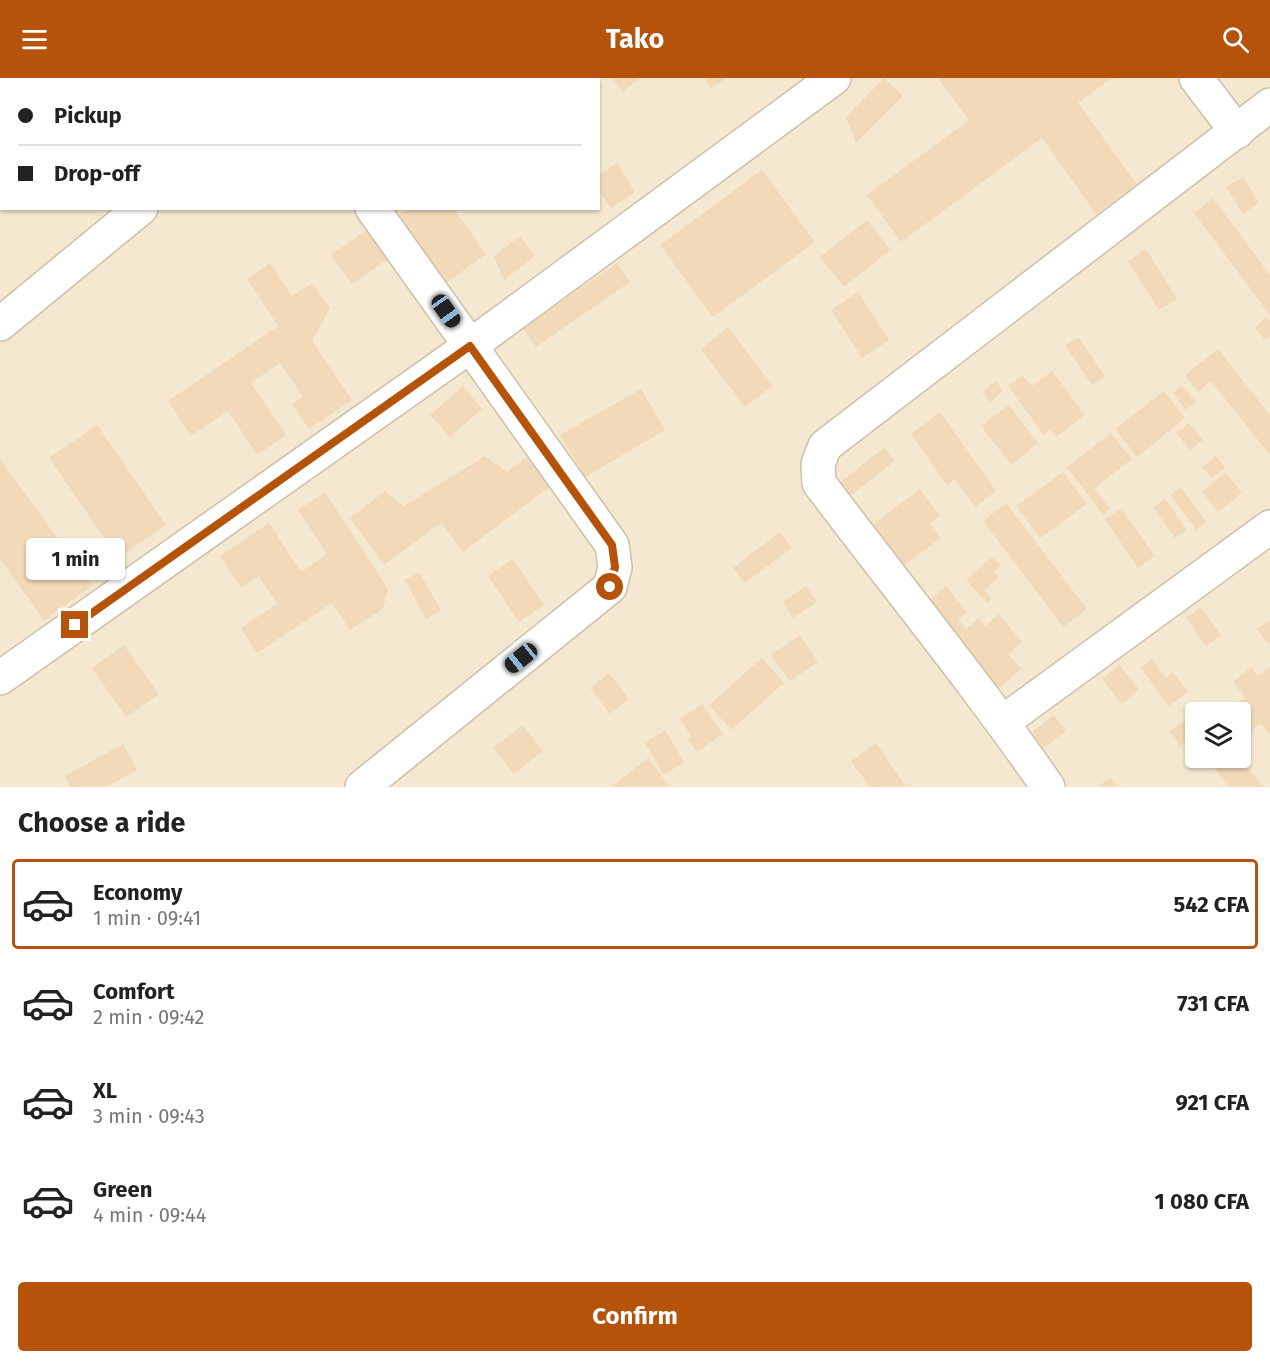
<!DOCTYPE html>
<html lang="en">
<head>
<meta charset="utf-8">
<style>
  :root { --surface:#fff; --page:#f2f2f2; --text:#222; --muted:#767676; --line:#e0e0e0; --accent:#b45309 }
  body { margin:0; font-family:"Fira Sans",sans-serif; background:var(--page); color:var(--text); height:100vh; display:flex; flex-direction:column; font-size:22px; white-space:nowrap }
  * { box-sizing:border-box; margin:0 }
  p { font-size:20px; color:var(--muted) }
  .icon { flex:none; width:33px; height:33px; fill:none; stroke:currentColor; stroke-width:2; stroke-linecap:round; stroke-linejoin:round }
  .map { position:relative; height:709px; overflow:hidden }
  .drawer { display:flex; flex-direction:column; background:var(--surface); flex:1 }
  .drawer>* { flex:none }
  .banner { position:absolute; left:0px; top:0px; width:600px; height:132px; box-shadow:0 2px 4px #0004; display:grid; align-content:center; height:132px; padding:0 18px; background:var(--surface) }
  .tools { position:absolute; left:1185px; top:624px; display:grid; gap:12px }
  .tools a { display:grid; place-items:center; width:66px; height:66px; border-radius:6px; background:var(--surface); box-shadow:0 2px 4px #0004; font-size:30px }
  .end { position:absolute; width:27px; height:27px; margin:-14px; border:8px solid #b45309; background:#fff; box-shadow:0 0 0 3px #fff }
  .from { border-radius:50% }
  .bubble { position:absolute; height:42px; border-radius:6px; background:var(--surface); box-shadow:0 2px 4px #0004; font-size:20px; font-weight:700; line-height:42px; text-align:center }
  .car { position:absolute; width:18px; height:36px; margin:-18px -9px; border-radius:8px; box-shadow:0 0 4px 2px #0007; background:linear-gradient(#222 24%,#8ab4d8 0 40%,#222 0 76%,#8ab4d8 0 86%,#222 0) }
  .banner b { display:flex; align-items:center; gap:21px; height:57px; font-size:22px }
  .banner b+b { border-top:2px solid var(--line) }
  .banner i { width:15px; height:15px; background:var(--text) }
  ul { padding:0; list-style:none }
  li { display:flex; align-items:center; gap:18px; height:90px; margin:0 12px 9px; padding:0 6px; border:3px solid transparent; border-radius:6px }
  li div { flex:1 }
  li b { display:block; font-size:22px }
  li em { font-style:normal; font-weight:700 }
  li.selected { border-color:var(--accent) }
  li>.icon { width:54px; height:54px; stroke-width:1.5 }
  h2 { padding:0 18px; font-size:27px; line-height:72px }
  .action { display:flex; gap:12px; margin-top:auto; padding:12px 18px }
  .action a { flex:1; height:69px; border-radius:6px; background:var(--accent); color:#fff; font-size:24px; font-weight:700; line-height:69px; text-align:center }
  header { display:flex; justify-content:space-between; align-items:center; height:78px; padding:0 18px; background:var(--accent); color:#fff; font-size:27px; font-weight:700 }
  .map>svg:first-child { display:block }
</style>
</head>
<body>
<header><svg class="icon" aria-label="menu" viewBox="0 0 24 24"><path d="M4 6h16M4 12h16M4 18h16"/></svg>Tako<svg class="icon" aria-label="search" viewBox="0 0 24 24"><circle cx="10" cy="10" r="6"/><path d="M15 15l6 6"/></svg></header>
<div class="map">
<svg width="1270" height="709" viewBox="0 0 1270 709">
  <rect width="100%" height="100%" fill="#fcf6e2"/>
  <!-- residential -->
  <path fill="#f4e9d0" fill-rule="evenodd" d="M0,0H1270V709H0ZM2,2H598V130H2ZM1196,634H1240V680H1196Z"/>
  <!-- building -->
  <g fill="#f2d9b9">
    <polygon points="612,0 640,0 623,14"/>
    <polygon points="705,0 727,0 711,10"/>
    <polygon points="884,0 903,18 856,65 846,39"/>
    <polygon points="938,0 1112,0 1078,25 1137,106 1096,136 1042,60 901,164 867,117 969,42"/>
    <polygon points="617,85 635,114 611,130 598,111 598,97"/>
    <polygon points="762,92 815,164 713,239 660,167"/>
    <polygon points="1243,99 1259,125 1243,136 1226,109"/>
    <polygon points="1213,120 1270,197 1270,237 1194,135"/>
    <polygon points="408,130 453,130 486,176 446,205 397,139"/>
    <polygon points="867,142 890,172 844,209 820,179"/>
    <polygon points="371,149 391,179 352,206 331,177"/>
    <polygon points="520,158 535,178 504,202 494,178"/>
    <polygon points="1146,171 1177,221 1159,232 1128,183"/>
    <polygon points="270,185 292,218 312,205 330,230 312,263 352,322 309,351 292,326 303,319 280,285 251,305 286,357 257,377 228,333 191,358 168,323 278,248 247,201"/>
    <polygon points="617,185 630,204 536,269 523,250"/>
    <polygon points="858,214 889,262 862,280 831,232"/>
    <polygon points="1266,239 1270,243 1270,258 1265,262 1255,250"/>
    <polygon points="728,249 773,308 745,329 701,271"/>
    <polygon points="1078,259 1105,298 1092,307 1065,268"/>
    <polygon points="1218,271 1270,337 1270,377 1211,303 1198,314 1185,297"/>
    <polygon points="1052,293 1085,337 1056,359 1050,352 1044,357 1008,308 1022,297 1032,308"/>
    <polygon points="996,303 1003,313 990,324 982,314"/>
    <polygon points="1182,307 1196,324 1186,332 1173,315"/>
    <polygon points="463,308 482,331 450,359 430,337"/>
    <polygon points="641,311 665,352 585,399 560,357"/>
    <polygon points="1164,313 1185,340 1137,379 1115,351"/>
    <polygon points="1009,327 1038,365 1011,387 981,348"/>
    <polygon points="940,334 996,413 975,429 955,401 947,407 911,356"/>
    <polygon points="1189,345 1203,362 1190,372 1176,355"/>
    <polygon points="97,347 166,447 118,480 49,380"/>
    <polygon points="1111,355 1132,381 1094,410 1110,431 1103,437 1067,389"/>
    <polygon points="884,370 895,383 847,420 837,407"/>
    <polygon points="533,374 556,404 463,474 441,445 384,487 350,440 385,413 404,428 485,378 507,394"/>
    <polygon points="1216,378 1225,390 1212,400 1202,389"/>
    <polygon points="0,381 92,508 44,542 0,481"/>
    <polygon points="1063,394 1087,426 1040,460 1016,428"/>
    <polygon points="1226,395 1242,415 1218,434 1202,413"/>
    <polygon points="1181,409 1206,444 1196,452 1171,417"/>
    <polygon points="920,411 940,438 930,445 941,460 903,488 873,446"/>
    <polygon points="325,414 388,511 383,531 350,552 332,525 257,575 241,550 277,526 259,498 241,510 220,478 269,445 301,494 327,476 298,432"/>
    <polygon points="1165,421 1187,452 1175,460 1153,429"/>
    <polygon points="1006,425 1087,531 1063,549 983,443"/>
    <polygon points="1121,430 1155,478 1138,490 1105,441"/>
    <polygon points="780,454 792,470 745,505 733,490"/>
    <polygon points="992,478 1001,487 994,493 999,499 984,512 992,520 987,525 966,502"/>
    <polygon points="513,481 544,527 519,544 488,498"/>
    <polygon points="419,494 441,532 426,541 405,502"/>
    <polygon points="806,508 817,524 793,540 783,524"/>
    <polygon points="946,508 967,534 958,542 966,551 979,540 985,548 999,536 1022,564 1008,576 1021,591 994,614 923,528"/>
    <polygon points="1201,529 1221,557 1206,568 1186,540"/>
    <polygon points="1270,542 1270,565 1268,566 1257,551"/>
    <polygon points="800,557 818,584 790,603 771,577"/>
    <polygon points="124,567 159,616 126,639 92,590"/>
    <polygon points="762,580 784,605 731,652 709,627"/>
    <polygon points="1152,581 1166,600 1173,594 1188,614 1169,628 1141,590"/>
    <polygon points="1119,587 1139,611 1122,626 1102,601"/>
    <polygon points="1251,589 1258,598 1270,589 1270,657 1261,645 1240,661 1240,634 1225,634 1245,619 1233,604"/>
    <polygon points="609,595 629,621 610,636 590,610"/>
    <polygon points="702,626 723,656 697,674 688,662 692,659 680,641"/>
    <polygon points="1054,637 1066,653 1044,670 1032,654"/>
    <polygon points="1182,643 1194,657 1180,668 1169,654"/>
    <polygon points="523,647 543,673 514,696 493,670"/>
    <polygon points="665,652 684,684 664,697 645,665"/>
    <polygon points="876,665 906,709 870,709 851,683"/>
    <polygon points="123,666 137,692 106,709 71,709 65,698"/>
    <polygon points="648,680 670,709 611,709"/>
    <polygon points="1206,680 1240,680 1263,709 1229,709"/>
    <polygon points="1110,699 1118,709 1098,709"/>
  </g>
  <g fill="none" stroke-linecap="round" stroke-linejoin="round">
    <!-- minor casing -->
    <g stroke="#cdbfa9" stroke-width="36">
      <g id="minor">
        <polyline points="1196,0 1237,54"/>
        <polyline points="300,2 302,0"/>
        <polyline points="0,246 141,130"/>
        <polyline points="0,600 470,268 834,0"/>
        <polyline points="1003,644 1270,449"/>
        <polyline points="362,709 610,509 615,489 612,467 372,130"/>
        <path d="M1048,709C976,605 895,506 819,405L818,386L825,368L1270,27"/>
      </g>
    </g>
    <!-- minor -->
    <use href="#minor" stroke="#fff" stroke-width="33"/>
  </g>
  <g fill="none" stroke-linecap="round" stroke-linejoin="round">
    <!-- route -->
    <polyline stroke="#b45309" stroke-width="8" points="75,547 470,268 612,467 615,489 610,509"/>
  </g>
</svg>
<div class="tools">
<a><svg class="icon" aria-label="layers" viewBox="0 0 24 24"><path d="M12 4l9 5-9 5-9-5zM3 14l9 5 9-5"/></svg></a>
</div>
<i class="end from" style="left:610px;top:509px"></i>
<i class="end" style="left:75px;top:547px"></i>
<div class="bubble" style="left:26px;top:460px;width:99px">1 min</div>
<i class="car" style="left:446px;top:233px;rotate:145deg"></i>
<i class="car" style="left:521px;top:580px;rotate:231deg"></i>
<div class="banner">
<b><i class="from"></i>Pickup</b>
<b><i></i>Drop-off</b>
</div>
</div>
<section class="drawer">
<h2>Choose a ride</h2>
<ul>
<li class="selected"><svg class="icon" aria-label="car" viewBox="0 0 24 24"><path d="M5 17H2v-5l4-1 3-4h7l3 4 3 1v5h-3M9 17h6M6 11h13"/><circle cx="7" cy="17" r="2"/><circle cx="17" cy="17" r="2"/></svg><div><b>Economy</b><p>1 min · 09:41</p></div><em>542 CFA</em></li>
<li><svg class="icon" aria-label="car" viewBox="0 0 24 24"><path d="M5 17H2v-5l4-1 3-4h7l3 4 3 1v5h-3M9 17h6M6 11h13"/><circle cx="7" cy="17" r="2"/><circle cx="17" cy="17" r="2"/></svg><div><b>Comfort</b><p>2 min · 09:42</p></div><em>731 CFA</em></li>
<li><svg class="icon" aria-label="car" viewBox="0 0 24 24"><path d="M5 17H2v-5l4-1 3-4h7l3 4 3 1v5h-3M9 17h6M6 11h13"/><circle cx="7" cy="17" r="2"/><circle cx="17" cy="17" r="2"/></svg><div><b>XL</b><p>3 min · 09:43</p></div><em>921 CFA</em></li>
<li><svg class="icon" aria-label="car" viewBox="0 0 24 24"><path d="M5 17H2v-5l4-1 3-4h7l3 4 3 1v5h-3M9 17h6M6 11h13"/><circle cx="7" cy="17" r="2"/><circle cx="17" cy="17" r="2"/></svg><div><b>Green</b><p>4 min · 09:44</p></div><em>1 080 CFA</em></li>
</ul>
<div class="action"><a>Confirm</a></div>
</section>
</body>
</html>
